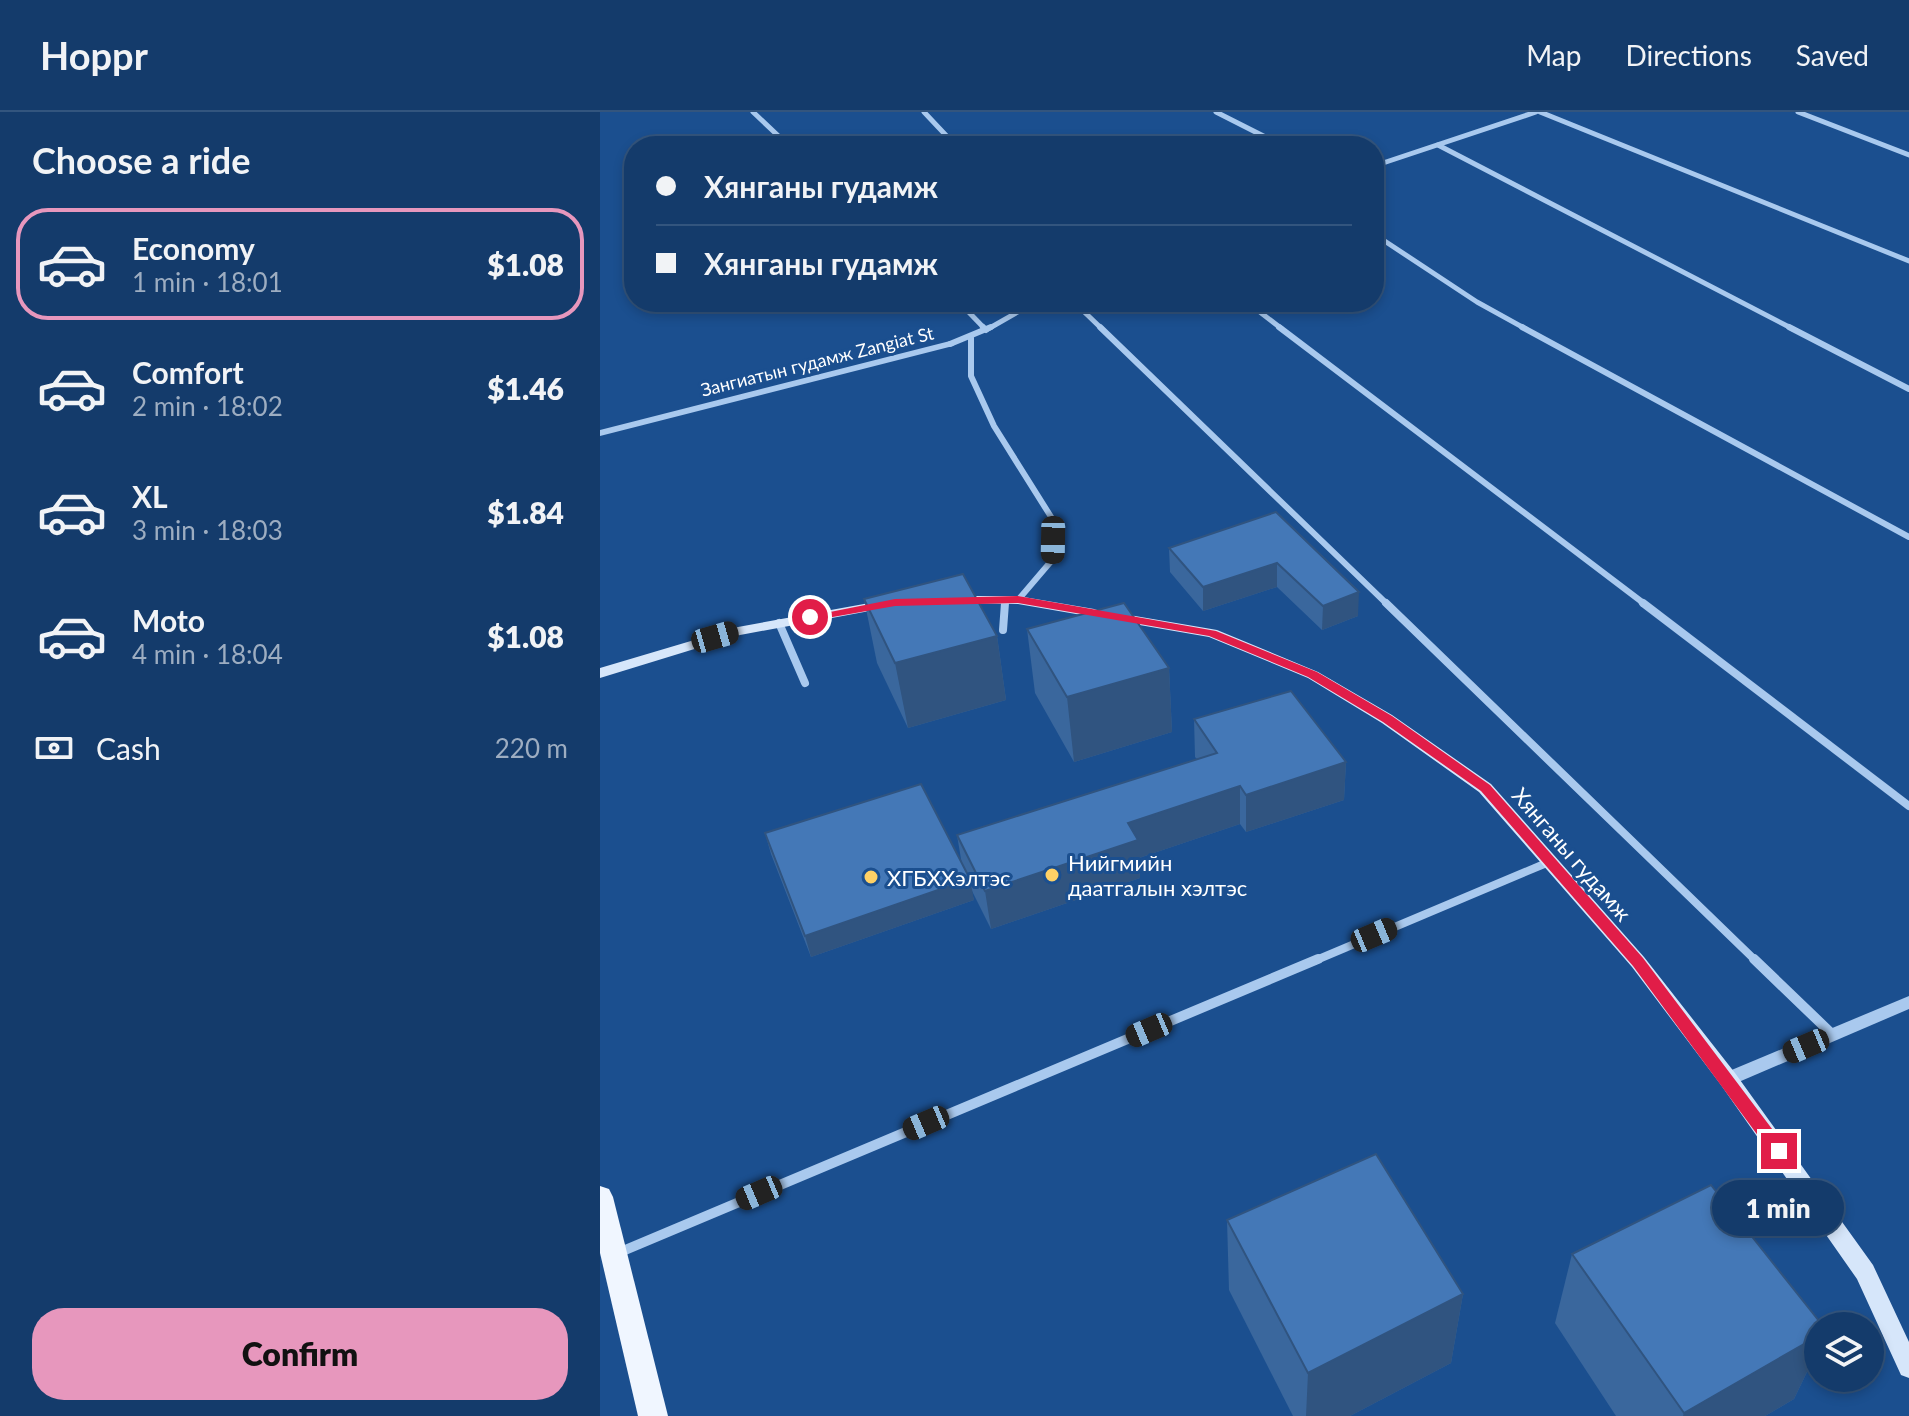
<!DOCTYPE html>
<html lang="en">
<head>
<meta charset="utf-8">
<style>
  :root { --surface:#143b6b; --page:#214673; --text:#f1f3f6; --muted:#9dadc1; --line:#33557e; --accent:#e797bd }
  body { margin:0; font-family:Lato,sans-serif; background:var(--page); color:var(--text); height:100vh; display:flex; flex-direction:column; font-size:30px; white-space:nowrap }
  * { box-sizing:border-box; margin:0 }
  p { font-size:26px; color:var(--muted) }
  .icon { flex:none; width:44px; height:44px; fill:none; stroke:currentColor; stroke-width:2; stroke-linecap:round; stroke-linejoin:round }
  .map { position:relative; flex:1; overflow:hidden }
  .sheet { display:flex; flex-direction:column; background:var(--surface); width:600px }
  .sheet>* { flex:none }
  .guide { position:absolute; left:24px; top:24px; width:760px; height:176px; border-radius:32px; box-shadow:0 4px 12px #0003,0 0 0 2px var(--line); display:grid; align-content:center; height:176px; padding:0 32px; background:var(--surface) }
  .tools { position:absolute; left:1204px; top:1200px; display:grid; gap:16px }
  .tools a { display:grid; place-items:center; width:80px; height:80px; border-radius:50%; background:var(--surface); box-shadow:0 4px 12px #0003,0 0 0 2px var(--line); font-size:40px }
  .end { position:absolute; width:36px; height:36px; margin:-18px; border:10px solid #e11d48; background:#fff; box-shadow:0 0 0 4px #fff }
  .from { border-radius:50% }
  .bubble { position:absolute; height:56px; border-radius:28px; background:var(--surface); box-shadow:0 4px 12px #0003,0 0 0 2px var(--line); font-size:26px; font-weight:800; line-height:56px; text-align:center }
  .car { position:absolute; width:24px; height:48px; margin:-24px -12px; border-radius:10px; box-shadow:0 0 6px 2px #0007; background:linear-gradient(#222 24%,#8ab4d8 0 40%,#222 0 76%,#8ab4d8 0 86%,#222 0) }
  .guide b { display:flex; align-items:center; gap:28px; height:76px; font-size:30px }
  .guide b+b { border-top:2px solid var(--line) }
  .guide i { width:20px; height:20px; background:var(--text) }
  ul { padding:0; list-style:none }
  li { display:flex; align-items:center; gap:24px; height:112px; margin:0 16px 12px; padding:0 16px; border:4px solid transparent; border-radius:32px }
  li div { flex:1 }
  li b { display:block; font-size:30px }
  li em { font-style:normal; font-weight:800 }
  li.on { border-color:var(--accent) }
  li>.icon { width:72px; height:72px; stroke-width:1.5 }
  h2 { padding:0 32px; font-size:36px; line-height:96px }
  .pay { display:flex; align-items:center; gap:20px; height:88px; padding:0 32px; font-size:30px }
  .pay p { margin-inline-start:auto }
  .button { display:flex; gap:16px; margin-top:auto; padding:16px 32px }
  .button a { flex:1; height:92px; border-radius:32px; background:var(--accent); color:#111; font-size:32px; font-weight:800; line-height:92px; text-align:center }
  header { display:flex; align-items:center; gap:48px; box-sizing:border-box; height:112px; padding:0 40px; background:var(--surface); border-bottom:2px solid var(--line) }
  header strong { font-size:38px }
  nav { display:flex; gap:44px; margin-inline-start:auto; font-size:28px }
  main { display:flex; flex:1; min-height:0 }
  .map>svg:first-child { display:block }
</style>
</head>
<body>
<header>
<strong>Hoppr</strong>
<nav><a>Map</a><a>Directions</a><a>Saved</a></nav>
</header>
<main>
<section class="sheet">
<h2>Choose a ride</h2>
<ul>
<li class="on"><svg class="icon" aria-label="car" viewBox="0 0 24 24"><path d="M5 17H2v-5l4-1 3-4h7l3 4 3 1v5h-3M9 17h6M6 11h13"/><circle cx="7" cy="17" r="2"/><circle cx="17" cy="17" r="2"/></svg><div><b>Economy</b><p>1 min · 18:01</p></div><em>$1.08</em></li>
<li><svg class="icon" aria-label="car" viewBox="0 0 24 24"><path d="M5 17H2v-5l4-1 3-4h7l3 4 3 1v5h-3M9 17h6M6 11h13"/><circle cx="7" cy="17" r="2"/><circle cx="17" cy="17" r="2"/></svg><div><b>Comfort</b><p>2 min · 18:02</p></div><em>$1.46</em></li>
<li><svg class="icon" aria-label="car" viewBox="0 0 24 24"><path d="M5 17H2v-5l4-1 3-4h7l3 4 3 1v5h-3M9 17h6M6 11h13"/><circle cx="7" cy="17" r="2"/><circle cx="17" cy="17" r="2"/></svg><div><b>XL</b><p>3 min · 18:03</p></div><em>$1.84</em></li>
<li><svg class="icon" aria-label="car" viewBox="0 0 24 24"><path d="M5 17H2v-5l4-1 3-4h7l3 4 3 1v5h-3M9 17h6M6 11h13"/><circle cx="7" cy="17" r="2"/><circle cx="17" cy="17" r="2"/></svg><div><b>Moto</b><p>4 min · 18:04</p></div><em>$1.08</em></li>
</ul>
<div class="pay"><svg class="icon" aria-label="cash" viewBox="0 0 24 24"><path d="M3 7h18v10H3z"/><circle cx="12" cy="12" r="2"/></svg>Cash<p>220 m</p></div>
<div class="button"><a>Confirm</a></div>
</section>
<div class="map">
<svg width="1309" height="1304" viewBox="0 0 1309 1304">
  <rect width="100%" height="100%" fill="#1b4f8f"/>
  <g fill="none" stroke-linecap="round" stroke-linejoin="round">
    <!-- minor-far3 -->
    <g stroke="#a9c9ee" stroke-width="5">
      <polyline points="153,0 189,34"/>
      <polyline points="324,0 356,34"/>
      <polyline points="616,0 683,34"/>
      <polyline points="940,0 1309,149"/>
      <polyline points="1198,0 1309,43"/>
      <polyline points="838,33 1193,217"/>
      <polyline points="774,54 936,0"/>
      <polyline points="774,122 877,190 926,217"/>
      <polyline points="359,190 385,217"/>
      <polyline points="474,190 502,217"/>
      <polyline points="647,190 682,217"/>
      <polyline points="388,217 435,190"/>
    </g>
    <!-- minor-far2 -->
    <g stroke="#a9c9ee" stroke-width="6">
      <polyline points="383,215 386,218"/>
      <polyline points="500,215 788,493"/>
      <polyline points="679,215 1046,493"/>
      <polyline points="922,215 1309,425"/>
      <polyline points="1189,215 1309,277"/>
      <polyline points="371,226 371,264 394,314 453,408 453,447 418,488"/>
      <polyline points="350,232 391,215"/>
      <polyline points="405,493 405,488"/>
    </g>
    <!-- minor-far1 -->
    <g stroke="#a9c9ee" stroke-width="8">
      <polyline points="786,491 1156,849"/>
      <polyline points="1043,491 1309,694"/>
      <polyline points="179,511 205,571"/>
      <polyline points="403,518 405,491"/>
      <polyline points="714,849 949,750"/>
    </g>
    <!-- minor -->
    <g stroke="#a9c9ee" stroke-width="10">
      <polyline points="1154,847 1232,922"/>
      <polyline points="18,1141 718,847"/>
    </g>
    <!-- tertiary -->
    <g fill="#a9c9ee" fill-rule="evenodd">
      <polygon points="350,229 355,232 353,234 0,324 0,318"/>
      <polygon points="1309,884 1309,897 1134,972 1128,974 1122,972 1119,967 1122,962"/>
    </g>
    <!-- secondary -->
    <g fill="#d6e6fa" fill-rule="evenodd">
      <polygon points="357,484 418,484 617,518 718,560 792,603 891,672 1044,845 1135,961 1273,1153 1309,1230 1309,1266 1301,1263 1257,1167 1121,973 1032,855 879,680 782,611 708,566 609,525 418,492 352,491 350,488 352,485"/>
      <polygon points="286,488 293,492 291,495 140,523 0,566 0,556 138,515"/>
    </g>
    <!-- primary -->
    <polygon fill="#f0f6ff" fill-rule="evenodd" points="0,1074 9,1077 13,1085 68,1304 38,1304 0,1141"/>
  </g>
  <!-- wall -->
  <g fill="#3a679d">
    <polygon points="676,400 758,504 722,518 677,475 603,499 570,460 569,436"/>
    <polygon points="264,487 397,524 406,588 308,616 277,551"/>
    <polygon points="427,517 569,556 572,620 474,650 435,581"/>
    <polygon points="594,607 746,650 744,688 646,720 640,712 539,746 540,766 391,817 371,777 374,788 211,845 171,742 165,721 362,753 357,723 597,647 595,645"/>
    <polygon points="627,1108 863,1182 851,1251 750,1304 693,1304 629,1178"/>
    <polygon points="972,1142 1218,1214 1218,1237 1194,1287 1165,1304 1016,1304 955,1211"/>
  </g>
  <!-- shaded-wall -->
  <g fill="#305480">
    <polygon points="677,451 677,475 603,499 603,475"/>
    <polygon points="759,480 758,504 722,518 723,494"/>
    <polygon points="397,524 406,588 308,616 295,551"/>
    <polygon points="569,556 572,620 474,650 467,585"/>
    <polygon points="746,650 744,688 646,720 646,683"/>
    <polygon points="640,674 640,712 539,746 540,766 391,817 385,779 528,711"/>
    <polygon points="370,767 374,788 211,845 205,824"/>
    <polygon points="863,1182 851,1251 750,1304 706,1304 708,1261"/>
    <polygon points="1218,1224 1218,1237 1194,1287 1165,1304 1083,1304 1084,1301"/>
  </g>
  <!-- building -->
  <g fill="#4478b7" stroke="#305480" stroke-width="2">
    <polygon points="676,400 759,480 723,494 677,451 603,475 569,436"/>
    <polygon points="363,462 397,524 295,551 264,487"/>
    <polygon points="524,491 569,556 467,585 427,517"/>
    <polygon points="691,579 746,650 646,683 640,674 528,711 538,728 385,779 357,723 617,641 594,607"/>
    <polygon points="321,672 370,767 205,824 165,721"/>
    <polygon points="776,1042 863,1182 708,1261 627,1108"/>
    <polygon points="1111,1073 1223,1214 1218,1214 1218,1224 1084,1301 972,1142"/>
  </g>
  <!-- route -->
  <polygon fill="#e11d48" points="418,484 616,519 717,560 792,604 890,673 1043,846 1185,1034 1185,1044 1173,1044 1033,854 881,679 783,610 708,565 609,524 418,491 295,494 210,509 205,505 295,487"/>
  <!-- markers -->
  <g fill="#ffd166" stroke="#1b4f8f" stroke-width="3">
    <circle cx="452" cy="763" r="8"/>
    <circle cx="271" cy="765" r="8"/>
  </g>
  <g text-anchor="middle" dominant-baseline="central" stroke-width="6" stroke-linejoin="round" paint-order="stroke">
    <!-- far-street labels -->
    <g font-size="18" fill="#fff" stroke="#1b4f8f">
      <text transform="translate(217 249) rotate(-14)">Зангиатын гудамж Zangiat St</text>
    </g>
    <!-- street labels -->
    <g font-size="22" fill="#fff" stroke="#1b4f8f">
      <text transform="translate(972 742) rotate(49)">Хянганы гудамж</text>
    </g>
    <!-- poi labels -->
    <g font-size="22" fill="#fff" stroke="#1b4f8f" text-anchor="start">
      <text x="468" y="750">Нийгмийн<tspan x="468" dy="25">даатгалын хэлтэс</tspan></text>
      <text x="287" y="765">ХГБХХэлтэс</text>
    </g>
  </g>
</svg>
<div class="tools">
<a><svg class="icon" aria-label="layers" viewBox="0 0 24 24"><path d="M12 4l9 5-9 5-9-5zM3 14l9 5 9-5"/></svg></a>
</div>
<i class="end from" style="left:210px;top:505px"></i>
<i class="end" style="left:1179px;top:1039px"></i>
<div class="bubble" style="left:1112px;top:1068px;width:132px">1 min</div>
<i class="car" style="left:453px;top:428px;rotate:181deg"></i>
<i class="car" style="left:115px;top:525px;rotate:74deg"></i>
<i class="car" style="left:774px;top:823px;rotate:67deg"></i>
<i class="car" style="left:549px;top:918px;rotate:247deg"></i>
<i class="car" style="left:1206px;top:934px;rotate:247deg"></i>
<i class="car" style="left:326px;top:1011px;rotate:247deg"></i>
<i class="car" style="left:159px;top:1081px;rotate:247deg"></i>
<div class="guide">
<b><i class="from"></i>Хянганы гудамж</b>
<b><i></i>Хянганы гудамж</b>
</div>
</div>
</main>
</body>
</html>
